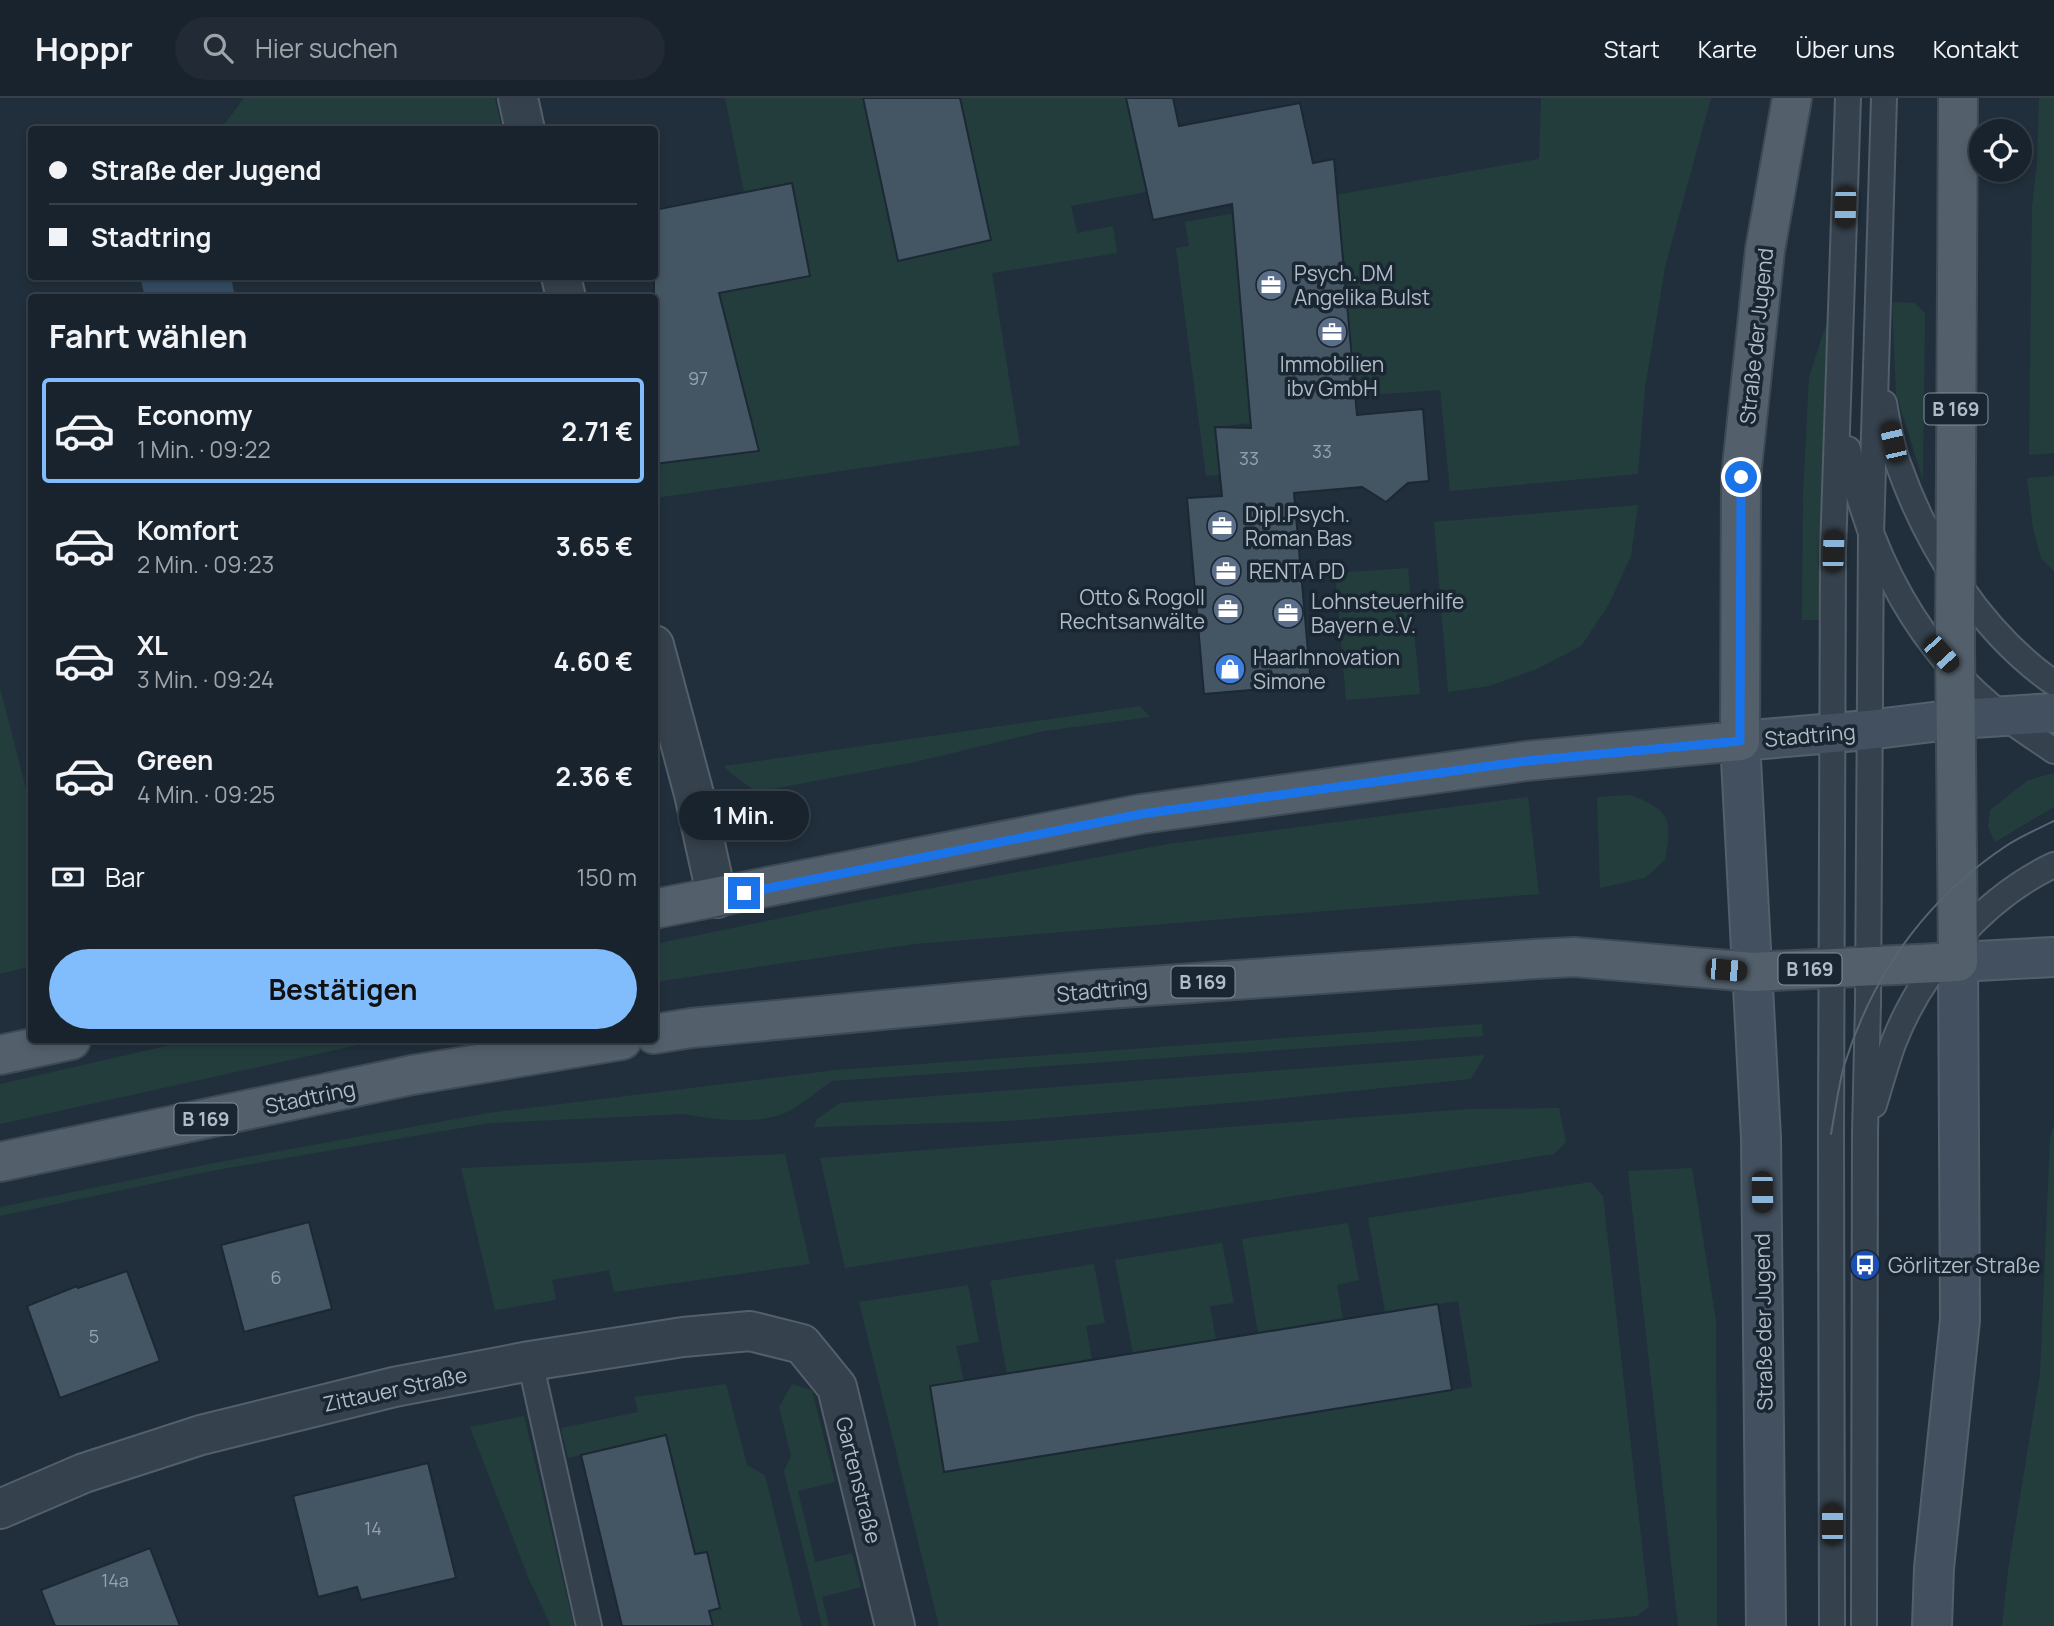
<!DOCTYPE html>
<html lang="de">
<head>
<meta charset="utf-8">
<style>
  :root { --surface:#19232d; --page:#222b35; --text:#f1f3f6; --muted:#9fa4aa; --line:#374049; --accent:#81bdfc }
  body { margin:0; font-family:Manrope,sans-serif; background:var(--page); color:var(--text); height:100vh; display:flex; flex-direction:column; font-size:26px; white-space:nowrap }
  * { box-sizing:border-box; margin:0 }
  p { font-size:23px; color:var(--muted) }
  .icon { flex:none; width:38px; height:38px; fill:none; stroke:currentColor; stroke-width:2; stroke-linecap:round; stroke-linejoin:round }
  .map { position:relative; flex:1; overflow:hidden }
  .side { position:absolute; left:28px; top:196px; width:630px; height:749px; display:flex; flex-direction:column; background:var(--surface); border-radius:7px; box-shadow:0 4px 10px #0003,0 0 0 2px var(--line) }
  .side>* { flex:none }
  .top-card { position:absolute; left:28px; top:28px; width:630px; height:154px; border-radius:7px; box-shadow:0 4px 10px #0003,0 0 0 2px var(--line); display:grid; align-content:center; height:154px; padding:0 21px; background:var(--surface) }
  .tools { position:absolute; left:1969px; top:21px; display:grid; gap:14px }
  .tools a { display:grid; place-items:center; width:63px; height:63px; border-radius:50%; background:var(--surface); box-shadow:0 4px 10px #0003,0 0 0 2px var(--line); font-size:35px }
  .end { position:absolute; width:32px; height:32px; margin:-16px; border:9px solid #1a73e8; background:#fff; box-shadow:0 0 0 4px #fff }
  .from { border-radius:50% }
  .bubble { position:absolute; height:49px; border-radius:24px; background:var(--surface); box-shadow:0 4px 10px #0003,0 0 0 2px var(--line); font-size:23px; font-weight:700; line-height:49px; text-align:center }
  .car { position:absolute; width:21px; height:42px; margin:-21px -10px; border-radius:9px; box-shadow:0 0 5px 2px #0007; background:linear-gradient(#222 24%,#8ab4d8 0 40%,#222 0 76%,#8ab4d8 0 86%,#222 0) }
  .top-card b { display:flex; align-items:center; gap:24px; height:66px; font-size:26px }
  .top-card b+b { border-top:2px solid var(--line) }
  .top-card i { width:18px; height:18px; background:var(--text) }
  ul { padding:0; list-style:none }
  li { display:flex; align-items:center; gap:21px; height:105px; margin:0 14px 10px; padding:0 7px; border:4px solid transparent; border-radius:7px }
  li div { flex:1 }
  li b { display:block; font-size:26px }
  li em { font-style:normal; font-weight:700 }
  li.current { border-color:var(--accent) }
  li>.icon { width:63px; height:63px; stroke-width:1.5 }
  h2 { padding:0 21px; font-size:32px; line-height:84px }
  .pay { display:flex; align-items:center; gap:18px; height:77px; padding:0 21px; font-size:26px }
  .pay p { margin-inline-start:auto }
  .button { display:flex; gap:14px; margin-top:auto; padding:14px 21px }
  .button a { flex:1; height:80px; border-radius:42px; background:var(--accent); color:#111; font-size:28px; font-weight:700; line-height:80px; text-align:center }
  header { display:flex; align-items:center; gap:42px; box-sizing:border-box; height:98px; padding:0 35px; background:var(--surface); border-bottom:2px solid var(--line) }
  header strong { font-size:33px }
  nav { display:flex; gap:38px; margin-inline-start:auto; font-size:24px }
  .search { width:490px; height:63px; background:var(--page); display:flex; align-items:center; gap:18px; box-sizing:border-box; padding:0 24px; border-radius:38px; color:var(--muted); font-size:26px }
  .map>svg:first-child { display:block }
</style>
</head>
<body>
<header>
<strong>Hoppr</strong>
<div class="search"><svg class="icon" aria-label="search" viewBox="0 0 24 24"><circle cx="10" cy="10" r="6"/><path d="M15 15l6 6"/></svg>Hier suchen</div>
<nav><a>Start</a><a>Karte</a><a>Über uns</a><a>Kontakt</a></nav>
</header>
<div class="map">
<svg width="2054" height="1528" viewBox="0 0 2054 1528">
  <rect width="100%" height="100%" fill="#212f3c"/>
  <!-- green -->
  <g fill="#233d3d">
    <polygon points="244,0 495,0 502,31 221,31"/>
    <polygon points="725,0 863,0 898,163 990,142 960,0 1126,0 1129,14 1133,14 1151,93 1071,108 1077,135 1113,128 1117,155 992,175 1020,347 655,400 654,366 758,352 719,195 810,177 792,86 744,94"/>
    <polygon points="1541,0 1711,0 1665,169 1645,290 1638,376 1450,393 1440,292 1355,298 1339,125 1251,325 1215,329 1220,377 1206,378 1176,150 1189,148 1185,124 1539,61"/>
    <polygon points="2039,0 2054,0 2054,355 2029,357 2032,109 2037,65"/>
    <polygon points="1836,204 1827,522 1802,522 1803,396 1809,280 1822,238"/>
    <polygon points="1892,204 1914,205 1925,215 1923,382 1896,296"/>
    <polygon points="2054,378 2054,473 2041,460 2033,430 2027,380"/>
    <polygon points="1638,407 1631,458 1609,506 1581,548 1537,571 1489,588 1448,594 1434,424"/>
    <polygon points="1408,470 1420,596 1346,602 1335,475"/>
    <polygon points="0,590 31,710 31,868 0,876"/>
    <polygon points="1140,608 1150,619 1044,633 915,664 757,694 733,677 724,668"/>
    <polygon points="2054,675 2054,709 1995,744 1988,729 1990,712 2028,682"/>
    <path d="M1631,697C1671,713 1672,722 1665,762L1645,780L1600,790L1597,699Z"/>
    <polygon points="1528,699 1539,796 914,846 655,884 655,846 863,803 1168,746"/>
    <path d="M1482,926L1483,938L832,983C818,992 805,1004 791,1012C761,1028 717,1022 684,1016L490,1025L216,1072L0,1118V1109L214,1065L488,1015L836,972Z"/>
    <polygon points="192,942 381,942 0,1026 0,986"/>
    <polygon points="1485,957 1471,981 1266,1002 1009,1023 814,1029 817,1021 840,1005"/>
    <polygon points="1559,1010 1566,1044 1554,1056 845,1170 820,1060 1468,1011"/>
    <polygon points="2054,1026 2054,1528 2002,1528 2008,1472 2040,1276 2050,1040"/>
    <polygon points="785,1056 810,1166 614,1194 609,1172 552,1182 556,1202 495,1212 461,1070"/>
    <polygon points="1692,1070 1716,1223 1717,1528 1678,1528 1628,1073"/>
    <polygon points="1591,1084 1603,1098 1649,1509 1637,1518 1518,1528 939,1528 859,1204 968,1187 979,1244 956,1248 964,1283 930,1288 945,1374 1472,1289 1458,1203 1385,1214 1368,1120"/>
    <polygon points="1348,1125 1359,1182 1337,1187 1343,1221 1258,1235 1242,1141"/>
    <polygon points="1222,1145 1234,1205 1210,1208 1216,1242 1133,1256 1115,1162"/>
    <polygon points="1094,1166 1105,1225 1086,1228 1092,1261 1007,1276 990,1183"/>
    <polygon points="726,1286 747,1367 765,1377 802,1528 713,1528 709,1513 720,1510 707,1454 695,1456 666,1337 568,1360 561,1330 638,1314 635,1299"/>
    <polygon points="792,1286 812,1292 835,1384 798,1393 815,1464 852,1455 861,1489 822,1499 829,1528 822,1528 784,1373 791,1358 779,1309"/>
    <polygon points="524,1318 574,1528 551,1528 529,1481 470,1329"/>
  </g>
  <!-- water -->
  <polygon fill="#344d64" points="140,179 231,179 235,199 145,199"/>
  <!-- building -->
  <g fill="#445563" stroke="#1c2833" stroke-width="2">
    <polygon points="863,0 960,0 991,142 898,163"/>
    <polygon points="1126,0 1173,0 1179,28 1300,5 1313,65 1334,61 1357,317 1423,311 1429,383 1408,385 1386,404 1362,389 1294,395 1311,587 1204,596 1187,400 1222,398 1215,329 1251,330 1232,106 1153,122"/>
    <polygon points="792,85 810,178 719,195 759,353 654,366 654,112"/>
    <polygon points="309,1124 332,1211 244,1234 221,1147"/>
    <polygon points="127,1173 160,1263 60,1300 27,1208 77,1188 78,1190"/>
    <polygon points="1438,1206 1452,1292 944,1374 930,1288"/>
    <polygon points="666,1337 695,1456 707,1454 720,1510 709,1513 713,1528 622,1528 581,1357"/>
    <polygon points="428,1365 456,1480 361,1502 357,1489 318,1499 293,1398"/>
    <polygon points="150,1450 180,1528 55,1528 41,1492"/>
  </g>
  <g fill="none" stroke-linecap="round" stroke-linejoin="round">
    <!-- service casing -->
    <g stroke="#535f6a" stroke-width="28">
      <g id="service">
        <path d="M1884,305C1888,326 1891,348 1899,368C1928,450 1982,535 2054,585"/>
        <path d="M1848,351C1867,455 1920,555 2005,619C2021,631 2038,642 2054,653"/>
        <path d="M1874,1007C1880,987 1886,966 1893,946C1921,873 1983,800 2054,767"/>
        <polyline points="530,1263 589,1528"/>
        <polyline points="1832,1528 1831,1036 1833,453 1848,0"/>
        <polyline points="1864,1528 1865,1035 1868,905 1871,437 1884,0"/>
      </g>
    </g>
    <!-- minor casing -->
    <g stroke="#535f6a" stroke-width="42">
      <g id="minor">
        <polyline points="518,0 525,32"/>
        <polyline points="561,178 566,200"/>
        <polyline points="654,547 694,696 717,800"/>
        <polyline points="0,1411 84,1375 201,1337 394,1289 530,1263 683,1239 750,1233 802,1246 837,1289 895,1528"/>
      </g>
    </g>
    <!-- secondary casing -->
    <g stroke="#535f6a" stroke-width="42">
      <g id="secondary">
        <polyline points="1766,1528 1761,1040 1740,643 1868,632 1957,621 2054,615"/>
        <polyline points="1932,1528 1934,1470 1960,1222 1958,864 2054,859"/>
      </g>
    </g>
    <!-- primary casing -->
    <g stroke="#3e4a55" stroke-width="42">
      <g id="primary">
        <polyline points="654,811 1141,716 1526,663 1740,643 1741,379 1765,152 1792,0"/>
        <polyline points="654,936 691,930 1093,892 1535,861 1574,859 1752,874 1958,864 1955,548 1958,0"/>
        <polyline points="0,957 71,942"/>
        <polyline points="0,1064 412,977 622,942"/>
      </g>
    </g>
    <!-- service -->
    <use href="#service" stroke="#35414c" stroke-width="24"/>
    <!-- minor -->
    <use href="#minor" stroke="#35414c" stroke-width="38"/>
    <!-- secondary -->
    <use href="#secondary" stroke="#43505f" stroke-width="38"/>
    <!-- primary -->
    <use href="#primary" stroke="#53606c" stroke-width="38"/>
    <!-- tram -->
    <path stroke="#576573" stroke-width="2" d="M1831,1036C1835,1014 1838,990 1844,968C1873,875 1925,802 2006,748C2021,738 2038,731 2054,723"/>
  </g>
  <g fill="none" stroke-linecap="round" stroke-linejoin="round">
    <!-- route -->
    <polyline stroke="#1a73e8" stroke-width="9" points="744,795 1141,716 1526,663 1740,643 1741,379"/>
  </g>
  <!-- icons -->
  <defs>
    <g id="office-disc" transform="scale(1.575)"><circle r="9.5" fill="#5c6f8a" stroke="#1a2631"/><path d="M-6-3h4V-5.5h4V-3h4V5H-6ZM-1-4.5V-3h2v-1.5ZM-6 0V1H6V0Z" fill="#fff"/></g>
    <g id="shop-disc" transform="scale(1.575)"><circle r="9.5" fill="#3f7fe0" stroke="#1a2631"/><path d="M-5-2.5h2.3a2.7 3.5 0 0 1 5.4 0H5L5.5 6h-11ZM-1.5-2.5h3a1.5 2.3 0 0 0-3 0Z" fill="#fff"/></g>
    <g id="bus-disc" transform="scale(1.575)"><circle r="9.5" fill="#1a4fb4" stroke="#1a2631"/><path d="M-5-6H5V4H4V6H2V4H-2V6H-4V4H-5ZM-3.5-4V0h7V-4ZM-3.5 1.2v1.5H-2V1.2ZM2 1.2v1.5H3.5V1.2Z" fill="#fff"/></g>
  </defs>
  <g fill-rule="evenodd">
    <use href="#office-disc" x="1271" y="187"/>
    <use href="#office-disc" x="1332" y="234"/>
    <use href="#office-disc" x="1222" y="428"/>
    <use href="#office-disc" x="1226" y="473"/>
    <use href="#office-disc" x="1228" y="511"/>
    <use href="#office-disc" x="1288" y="515"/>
    <use href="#shop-disc" x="1230" y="571"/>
    <use href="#bus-disc" x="1865" y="1167"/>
  </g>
  <g text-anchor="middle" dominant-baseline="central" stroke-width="7" stroke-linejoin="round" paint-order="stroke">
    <!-- number labels -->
    <g font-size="18" fill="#95a2af">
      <text x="698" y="280">97</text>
      <text x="1322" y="353">33</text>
      <text x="1249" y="360">33</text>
      <text x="276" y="1179">6</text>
      <text x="94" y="1238">5</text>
      <text x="373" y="1430">14</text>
      <text x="115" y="1482">14a</text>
    </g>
    <!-- shield labels -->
    <g fill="#1a2631" stroke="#838f9b" stroke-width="2">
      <rect x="1924.5" y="295.5" width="63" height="31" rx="5"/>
      <rect x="1778.5" y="855.5" width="63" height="31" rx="5"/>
      <rect x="1171.5" y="868.5" width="63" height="31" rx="5"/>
      <rect x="174.5" y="1005.5" width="63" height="31" rx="5"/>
    </g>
    <g font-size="19" font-weight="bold" fill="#b0bcc8">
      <text x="1956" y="311">B 169</text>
      <text x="1810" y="871">B 169</text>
      <text x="1203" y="884">B 169</text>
      <text x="206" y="1021">B 169</text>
    </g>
    <!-- poi labels -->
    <g font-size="21" fill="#b0bcc8" stroke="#1a2631" text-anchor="start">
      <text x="1294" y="175">Psych. DM<tspan x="1294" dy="24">Angelika Bulst</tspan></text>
      <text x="1332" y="266" text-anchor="middle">Immobilien<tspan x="1332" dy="24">ibv GmbH</tspan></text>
      <text x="1245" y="416">Dipl.Psych.<tspan x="1245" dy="24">Roman Bas</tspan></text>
      <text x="1249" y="473">RENTA PD</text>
      <text x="1205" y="499" text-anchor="end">Otto &amp; Rogoll<tspan x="1205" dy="24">Rechtsanwälte</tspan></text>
      <text x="1311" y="503">Lohnsteuerhilfe<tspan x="1311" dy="24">Bayern e.V.</tspan></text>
      <text x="1253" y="559">HaarInnovation<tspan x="1253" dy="24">Simone</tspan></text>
      <text x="1888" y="1167">Görlitzer Straße</text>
    </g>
    <!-- street labels -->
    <g font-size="21" fill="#b0bcc8" stroke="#1a2631">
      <text transform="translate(1756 238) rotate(-84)">Straße der Jugend</text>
      <text transform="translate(1810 637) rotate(-5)">Stadtring</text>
      <text transform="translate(1102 892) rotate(-5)">Stadtring</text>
      <text transform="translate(310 999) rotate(-12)">Stadtring</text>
      <text transform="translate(1763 1224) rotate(-91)">Straße der Jugend</text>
      <text transform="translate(395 1291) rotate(-12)">Zittauer Straße</text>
      <text transform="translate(859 1382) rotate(76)">Gartenstraße</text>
    </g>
  </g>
</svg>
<div class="tools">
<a><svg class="icon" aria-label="locate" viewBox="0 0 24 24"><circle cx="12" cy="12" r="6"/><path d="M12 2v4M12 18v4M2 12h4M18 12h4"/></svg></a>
</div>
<i class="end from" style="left:1741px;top:379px"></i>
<i class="end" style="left:744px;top:795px"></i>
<div class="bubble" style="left:679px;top:693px;width:130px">1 Min.</div>
<i class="car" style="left:1845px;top:109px;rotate:181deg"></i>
<i class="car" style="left:1893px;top:344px;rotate:347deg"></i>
<i class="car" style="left:1833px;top:453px;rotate:2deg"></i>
<i class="car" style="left:1941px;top:556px;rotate:138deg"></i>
<i class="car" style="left:1726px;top:872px;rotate:95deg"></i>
<i class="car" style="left:1762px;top:1094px;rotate:179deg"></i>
<i class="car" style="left:1832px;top:1426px;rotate:0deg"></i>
<div class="top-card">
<b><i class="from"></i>Straße der Jugend</b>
<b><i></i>Stadtring</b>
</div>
<section class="side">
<h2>Fahrt wählen</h2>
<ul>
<li class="current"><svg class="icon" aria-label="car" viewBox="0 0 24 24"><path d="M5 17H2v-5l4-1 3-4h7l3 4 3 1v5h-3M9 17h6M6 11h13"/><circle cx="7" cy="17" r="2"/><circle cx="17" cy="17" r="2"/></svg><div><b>Economy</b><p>1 Min. · 09:22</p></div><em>2.71 €</em></li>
<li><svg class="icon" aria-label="car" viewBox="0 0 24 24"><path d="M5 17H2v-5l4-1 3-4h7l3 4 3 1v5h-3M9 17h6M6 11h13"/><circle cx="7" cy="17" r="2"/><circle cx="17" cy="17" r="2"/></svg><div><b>Komfort</b><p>2 Min. · 09:23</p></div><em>3.65 €</em></li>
<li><svg class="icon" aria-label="car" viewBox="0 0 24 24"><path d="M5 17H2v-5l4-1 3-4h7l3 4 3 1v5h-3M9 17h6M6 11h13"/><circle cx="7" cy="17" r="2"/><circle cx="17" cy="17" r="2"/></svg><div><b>XL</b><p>3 Min. · 09:24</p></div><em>4.60 €</em></li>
<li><svg class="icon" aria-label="car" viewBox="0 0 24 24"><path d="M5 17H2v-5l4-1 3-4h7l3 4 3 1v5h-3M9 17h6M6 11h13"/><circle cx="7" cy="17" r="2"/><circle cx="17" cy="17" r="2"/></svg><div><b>Green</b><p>4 Min. · 09:25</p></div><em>2.36 €</em></li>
</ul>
<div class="pay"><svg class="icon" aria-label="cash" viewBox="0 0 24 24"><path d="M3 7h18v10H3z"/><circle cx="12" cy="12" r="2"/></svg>Bar<p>150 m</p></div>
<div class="button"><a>Bestätigen</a></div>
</section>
</div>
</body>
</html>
